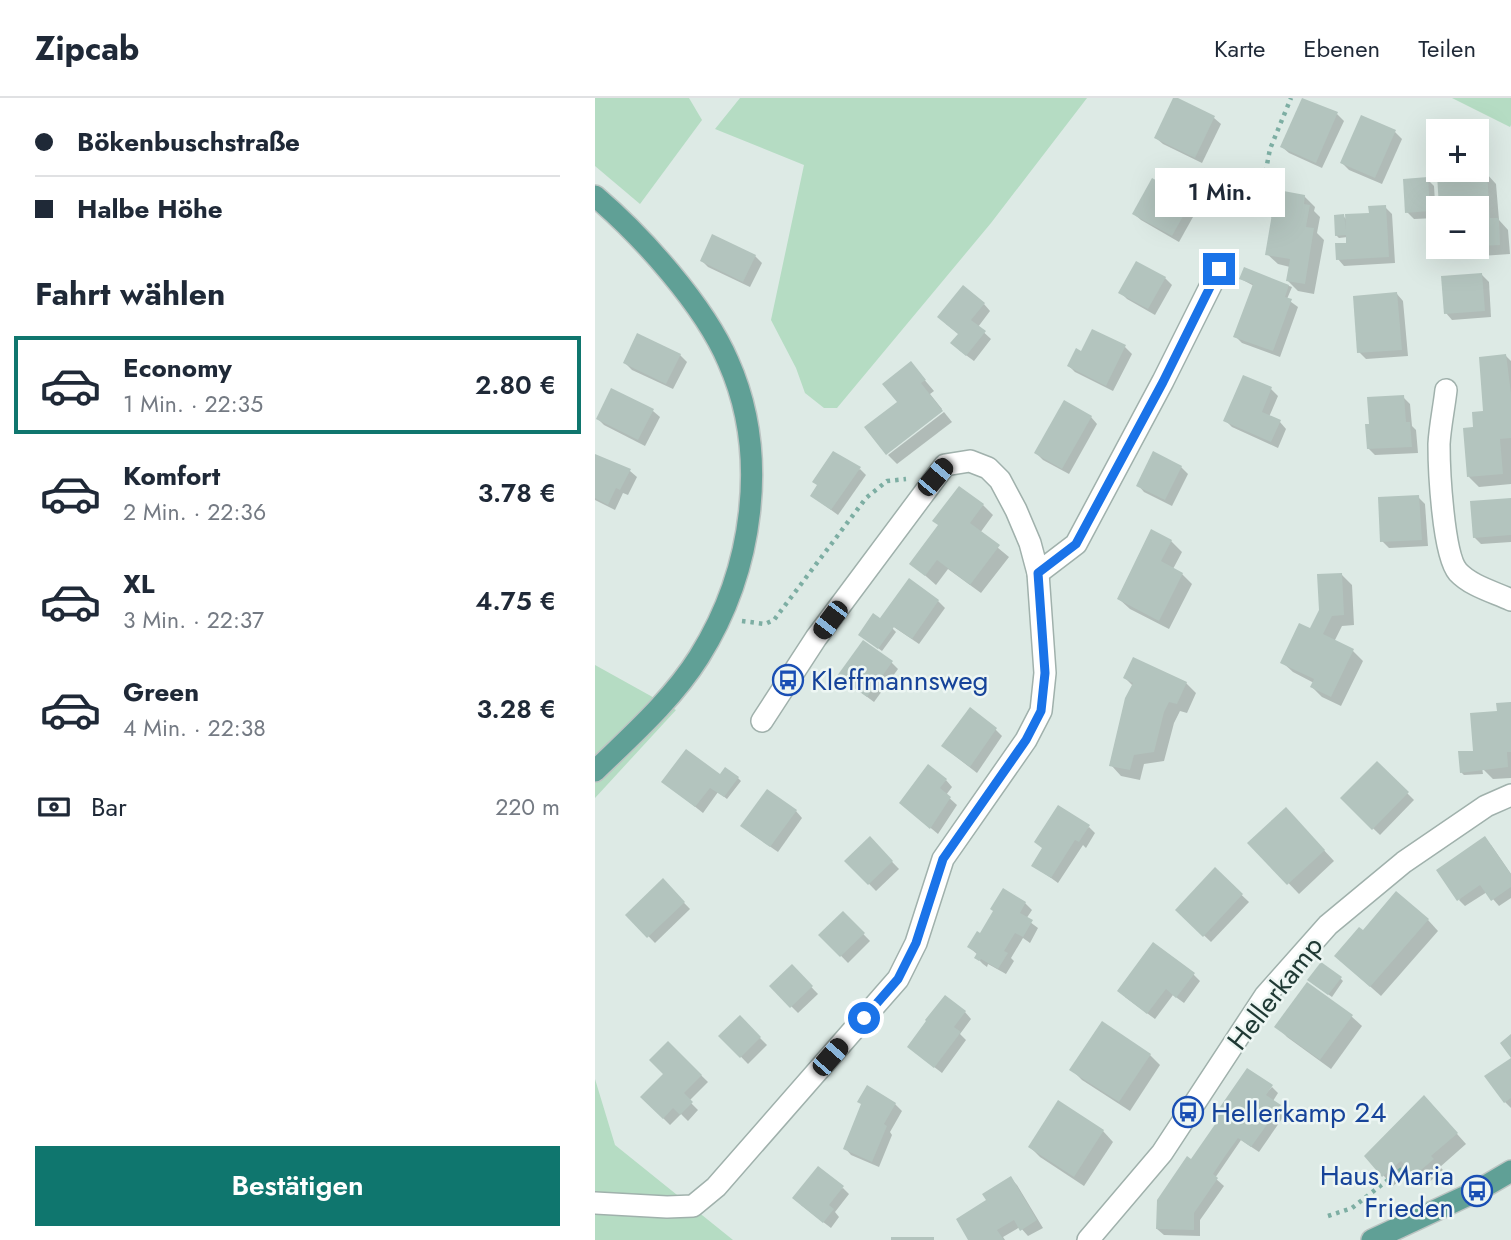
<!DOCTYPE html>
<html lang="de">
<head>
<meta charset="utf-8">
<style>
  :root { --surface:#fff; --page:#f6f6f7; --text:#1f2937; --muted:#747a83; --line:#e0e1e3; --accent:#0f766e }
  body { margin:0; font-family:Jost,sans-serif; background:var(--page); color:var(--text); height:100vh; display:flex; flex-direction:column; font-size:26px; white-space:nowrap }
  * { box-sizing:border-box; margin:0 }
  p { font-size:23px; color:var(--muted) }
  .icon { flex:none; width:38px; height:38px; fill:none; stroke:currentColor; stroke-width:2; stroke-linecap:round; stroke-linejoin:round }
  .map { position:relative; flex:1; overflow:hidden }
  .details { display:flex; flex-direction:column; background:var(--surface); width:595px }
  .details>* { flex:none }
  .banner { display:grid; align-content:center; height:154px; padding:0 35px; background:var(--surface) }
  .fabs { position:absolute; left:831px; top:21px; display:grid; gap:14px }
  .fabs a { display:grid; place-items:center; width:63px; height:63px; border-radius:0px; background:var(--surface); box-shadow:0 7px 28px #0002; font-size:35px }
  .end { position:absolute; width:32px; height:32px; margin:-16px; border:9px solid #1a73e8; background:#fff; box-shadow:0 0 0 4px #fff }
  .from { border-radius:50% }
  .bubble { position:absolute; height:49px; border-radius:0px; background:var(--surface); box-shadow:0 7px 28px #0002; font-size:23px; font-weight:600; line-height:49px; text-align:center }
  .car { position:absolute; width:21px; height:42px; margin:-21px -10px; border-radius:9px; box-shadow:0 0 5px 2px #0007; background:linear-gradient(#222 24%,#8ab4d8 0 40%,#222 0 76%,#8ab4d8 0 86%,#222 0) }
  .banner b { display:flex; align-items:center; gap:24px; height:66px; font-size:26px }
  .banner b+b { border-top:2px solid var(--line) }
  .banner i { width:18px; height:18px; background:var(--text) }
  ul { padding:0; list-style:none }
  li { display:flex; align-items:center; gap:21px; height:98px; margin:0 14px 10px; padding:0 21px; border:4px solid transparent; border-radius:0px }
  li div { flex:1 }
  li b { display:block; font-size:26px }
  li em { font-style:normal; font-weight:600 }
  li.active { border-color:var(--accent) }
  li>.icon { width:63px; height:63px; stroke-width:1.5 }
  h2 { padding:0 35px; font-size:32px; line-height:84px }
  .pay { display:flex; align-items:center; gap:18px; height:77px; padding:0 35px; font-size:26px }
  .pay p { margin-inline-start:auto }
  .cta { display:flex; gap:14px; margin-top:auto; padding:14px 35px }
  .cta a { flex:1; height:80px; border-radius:0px; background:var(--accent); color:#fff; font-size:28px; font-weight:600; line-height:80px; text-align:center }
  header { display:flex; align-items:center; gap:42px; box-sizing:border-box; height:98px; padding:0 35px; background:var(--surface); border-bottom:2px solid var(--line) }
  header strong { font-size:33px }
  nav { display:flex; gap:38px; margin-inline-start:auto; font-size:24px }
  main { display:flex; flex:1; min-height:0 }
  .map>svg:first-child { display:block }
</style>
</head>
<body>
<header>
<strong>Zipcab</strong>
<nav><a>Karte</a><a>Ebenen</a><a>Teilen</a></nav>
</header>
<main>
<section class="details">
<div class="banner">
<b><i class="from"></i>Bökenbuschstraße</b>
<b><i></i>Halbe Höhe</b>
</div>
<h2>Fahrt wählen</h2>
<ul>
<li class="active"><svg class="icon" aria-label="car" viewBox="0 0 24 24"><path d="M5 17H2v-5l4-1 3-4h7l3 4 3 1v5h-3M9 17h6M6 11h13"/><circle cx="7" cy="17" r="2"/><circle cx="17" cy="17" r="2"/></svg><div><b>Economy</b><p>1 Min. · 22:35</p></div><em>2.80 €</em></li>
<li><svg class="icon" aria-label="car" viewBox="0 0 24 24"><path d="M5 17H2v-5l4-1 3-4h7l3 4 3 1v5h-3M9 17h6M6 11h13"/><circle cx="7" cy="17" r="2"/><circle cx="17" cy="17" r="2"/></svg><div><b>Komfort</b><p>2 Min. · 22:36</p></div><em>3.78 €</em></li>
<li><svg class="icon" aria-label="car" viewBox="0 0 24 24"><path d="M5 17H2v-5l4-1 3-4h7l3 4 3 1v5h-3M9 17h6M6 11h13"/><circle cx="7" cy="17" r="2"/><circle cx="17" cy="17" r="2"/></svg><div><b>XL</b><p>3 Min. · 22:37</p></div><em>4.75 €</em></li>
<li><svg class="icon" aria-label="car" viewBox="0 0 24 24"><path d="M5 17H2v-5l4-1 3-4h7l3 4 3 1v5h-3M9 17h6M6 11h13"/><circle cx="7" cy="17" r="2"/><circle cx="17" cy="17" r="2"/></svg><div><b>Green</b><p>4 Min. · 22:38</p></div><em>3.28 €</em></li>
</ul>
<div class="pay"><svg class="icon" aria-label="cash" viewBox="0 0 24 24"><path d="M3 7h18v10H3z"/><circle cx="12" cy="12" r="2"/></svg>Bar<p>220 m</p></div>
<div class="cta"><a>Bestätigen</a></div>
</section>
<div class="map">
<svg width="916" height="1142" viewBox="0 0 916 1142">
  <rect width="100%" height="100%" fill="#ddeae5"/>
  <!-- green -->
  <g fill="#b5dcc3">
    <polygon points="0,0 94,0 107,22 45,106 0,68"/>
    <polygon points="145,0 492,0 396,125 242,310 229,310 210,295 201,270 176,222 209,67 120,31"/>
    <polygon points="857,0 916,0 916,27 915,29"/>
    <polygon points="0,567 81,612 0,700"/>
    <polygon points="0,981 20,1047 138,1142 0,1142"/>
  </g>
  <!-- shadow -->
  <g fill="#0003">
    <polygon points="580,0 619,20 626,26 607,65 568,46 561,40"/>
    <polygon points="742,16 749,23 727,70 694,55 687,49"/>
    <polygon points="800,34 807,41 787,86 754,72 747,65"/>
    <polygon points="891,75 901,86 904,122 913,132 915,156 858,160 848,149 882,149 882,110 846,110 844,78"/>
    <polygon points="832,81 839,88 841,120 819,121 812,114"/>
    <polygon points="709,98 720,109 719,113 725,119 722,135 729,142 719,196 703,193 693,183 695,169 683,166 672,156 678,121 671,114"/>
    <polygon points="596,104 603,110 584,144 546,122 539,116"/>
    <polygon points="790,109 797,116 800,165 749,168 743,161 753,146 753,139 744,140 741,137 748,118 752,122 776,116"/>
    <polygon points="160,158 167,165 155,189 113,169 107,163"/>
    <polygon points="650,172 697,189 692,201 703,209 685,259 647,245 640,238 659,188 646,181"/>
    <polygon points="887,177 894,184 896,219 857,222 851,215"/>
    <polygon points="570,180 577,187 560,217 532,201 525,194"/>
    <polygon points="802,196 808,203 813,258 771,261 764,254"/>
    <polygon points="389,206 395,213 383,229 396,241 379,263 364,252 365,237 351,226"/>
    <polygon points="498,233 530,249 537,256 518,293 480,274 474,268 487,255"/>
    <polygon points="85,257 92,264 78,291 37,272 30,265"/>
    <polygon points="911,258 916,263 916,386 884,389 874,379 880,331 890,314"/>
    <polygon points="316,266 339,293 335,296 347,311 291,354"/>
    <polygon points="649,279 676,291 683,298 674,319 685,324 691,331 683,350 637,329 630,322"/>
    <polygon points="808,299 815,306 817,328 821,332 823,355 780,357 773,350"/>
    <polygon points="58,313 65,319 50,348 9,327 3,321"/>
    <polygon points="349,314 357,324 302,366 293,357"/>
    <polygon points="496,319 502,326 474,376 448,362 441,355"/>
    <polygon points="0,357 35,373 42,379 33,397 28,395 20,412 0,402"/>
    <polygon points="586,369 593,376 577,408 549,394 543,387"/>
    <polygon points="265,371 271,377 243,417 217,398"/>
    <polygon points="823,399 830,406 833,448 794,450 787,443"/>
    <polygon points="916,401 916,444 886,446 879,439"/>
    <polygon points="388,407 398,417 385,435 414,459 386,495 353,471 341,487 316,465"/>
    <polygon points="556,434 576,443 587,454 578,471 587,476 597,486 574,531 535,511 524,501"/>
    <polygon points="747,477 757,487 759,527 747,528 739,544 758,553 768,563 746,608 727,599 717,589 719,585 698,574 687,564 716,533"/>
    <polygon points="343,503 350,510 324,546 296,527"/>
    <polygon points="296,529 301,534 287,553 268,539"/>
    <polygon points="296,564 303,571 279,604 244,578"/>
    <polygon points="530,580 591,585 601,595 592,615 585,613 579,625 569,663 549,666 545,682 526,678 516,667 538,588"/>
    <polygon points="916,606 916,680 898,681 887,670 888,676 869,677 866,674 882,654 903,615"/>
    <polygon points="400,631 407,638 382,675 355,654"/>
    <polygon points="782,665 819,702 785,737 747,700"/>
    <polygon points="125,679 143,680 146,683 132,701 123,694 108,715 69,684"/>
    <polygon points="351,682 357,689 351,697 362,707 343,736 313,711"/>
    <polygon points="201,713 207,720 183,754 154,734"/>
    <polygon points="701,722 739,763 704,796 655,745"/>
    <polygon points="494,729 500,735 491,750 488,747 463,785 438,767"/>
    <polygon points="275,741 304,771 281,793 252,763"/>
    <polygon points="896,747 916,776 916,800 904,808 892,794 870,808 864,802"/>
    <polygon points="620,772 654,804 616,844 582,812"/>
    <polygon points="68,783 95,811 60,845 33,817"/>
    <polygon points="430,805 437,812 431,821 443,830 435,845 428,840 416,860 419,863 411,876 393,866 392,869 388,866 382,860 383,857 374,849 385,837"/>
    <polygon points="248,815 275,843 253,865 226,837"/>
    <polygon points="833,822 843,833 786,898 752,868 768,834"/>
    <polygon points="197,869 223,896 203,915 176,888"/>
    <polygon points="598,876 605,883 589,905 578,897 560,921 530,899"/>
    <polygon points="745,880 748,883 737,899 717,885"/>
    <polygon points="370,914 376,921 365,936 371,942 347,975 321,955"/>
    <polygon points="756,918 767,928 736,971 692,939 682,928"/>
    <polygon points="145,920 172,947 153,966 126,938"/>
    <polygon points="73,945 113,984 94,1003 103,1012 93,1023 86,1016 75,1027 47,999 70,976"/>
    <polygon points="555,957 565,967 535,1013 487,982 477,972"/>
    <polygon points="916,961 916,1010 910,1004"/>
    <polygon points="677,989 683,995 678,1003 691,1015 664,1054 646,1042 620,1080 629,1088 605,1122 605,1138 569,1137 562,1131 602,1068"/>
    <polygon points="300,1006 307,1013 295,1034 297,1037 284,1069 256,1057 250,1050"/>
    <polygon points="839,1010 871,1046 845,1069 848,1072 831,1087 817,1073 798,1088 771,1058"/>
    <polygon points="508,1033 518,1044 489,1088 445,1059 435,1049"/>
    <polygon points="415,1080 422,1087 448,1130 433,1138 425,1129 408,1139 410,1142 375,1142 393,1103"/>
    <polygon points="248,1090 254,1096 240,1114 244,1119 236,1130 206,1107"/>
  </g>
  <!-- building -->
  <g fill="#b3c4be">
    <polygon points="578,0 583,0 620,18 600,60 559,40"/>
    <polygon points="707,0 743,14 721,65 685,49"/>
    <polygon points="766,17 801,32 780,80 745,65"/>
    <polygon points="892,74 895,120 904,120 905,147 882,148 882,110 844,110 842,76"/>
    <polygon points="833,79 835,113 810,115 808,81"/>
    <polygon points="557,80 597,102 577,138 537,116"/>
    <polygon points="673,90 710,97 709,106 715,107 711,129 719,130 710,186 691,183 695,161 670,157 677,116 669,114"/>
    <polygon points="791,107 794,159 741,162 740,145 751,145 751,137 740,138 739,117 749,116 751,132 750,116 774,115 773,108"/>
    <polygon points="117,136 161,157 148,184 105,163"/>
    <polygon points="541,163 571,179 553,211 523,195"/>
    <polygon points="649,169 694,187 690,199 697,201 678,253 638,239 658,186 644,181"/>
    <polygon points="887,175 890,213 849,216 846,178"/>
    <polygon points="368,187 390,205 376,222 391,233 371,258 355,245 363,236 342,219"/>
    <polygon points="802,194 807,252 762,255 758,198"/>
    <polygon points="497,231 531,247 511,288 472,268 481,250 486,253"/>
    <polygon points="42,235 86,256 71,286 28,265"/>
    <polygon points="911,256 916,296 916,340 905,341 908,376 872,379 868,330 878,329 877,314 888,313 884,259"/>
    <polygon points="316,263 331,282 326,285 348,313 291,357 269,329 302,304 287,286"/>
    <polygon points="648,277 677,289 667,314 686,322 676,344 628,323"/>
    <polygon points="16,290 59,311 43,342 1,321"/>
    <polygon points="809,297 811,324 815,324 817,349 772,351 770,326 774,326 772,299"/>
    <polygon points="469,302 497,318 467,371 439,355"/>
    <polygon points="238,353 266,369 236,412 215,398 222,387 217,384"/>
    <polygon points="558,353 587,368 570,402 541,388"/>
    <polygon points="0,356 36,371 25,392 21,390 13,407 0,400"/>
    <polygon points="364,388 389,406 375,425 405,447 375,487 342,462 330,478 314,466 343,427 337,423"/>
    <polygon points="824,397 827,442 785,444 783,399"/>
    <polygon points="916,400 916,437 878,440 875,403"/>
    <polygon points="556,431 577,442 566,463 588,475 564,523 522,501"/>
    <polygon points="747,475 749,517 737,518 728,536 759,551 736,599 715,589 719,581 685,565 704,525 715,530 724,512 722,476"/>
    <polygon points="314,480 344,502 317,541 299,529 283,551 263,537 278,515 285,520"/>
    <polygon points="268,542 298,563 272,599 242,578"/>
    <polygon points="538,559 592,584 582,606 574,604 569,614 559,654 539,657 535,672 514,668 530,600 538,585 528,580"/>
    <polygon points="916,604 916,654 912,654 913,669 865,675 863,653 878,653 875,615 902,613 901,605"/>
    <polygon points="375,609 402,630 375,669 346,648"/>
    <polygon points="91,651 125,676 130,669 144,679 129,699 115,690 100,709 66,684"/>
    <polygon points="782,663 814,694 777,732 745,700"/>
    <polygon points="333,666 352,681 345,690 356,699 335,731 304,705"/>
    <polygon points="172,691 202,712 175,749 145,728"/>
    <polygon points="463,707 495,727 484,744 480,742 456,780 436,768 447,750 439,744"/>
    <polygon points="691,709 730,752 692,787 652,745"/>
    <polygon points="275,738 298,763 273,787 249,763"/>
    <polygon points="890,738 916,776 916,789 896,803 885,787 862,803 841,772"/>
    <polygon points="620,769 648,796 608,839 580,812"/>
    <polygon points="68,780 90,804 52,840 30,817"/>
    <polygon points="408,790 431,804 425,815 438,822 428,839 420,835 409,853 413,855 403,871 386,861 384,863 379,860 382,855 372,849 382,833 385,835 398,813 395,811"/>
    <polygon points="801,793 834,821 775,889 739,858 764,829 768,832"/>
    <polygon points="248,813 270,835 245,859 223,837"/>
    <polygon points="558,844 600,875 581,900 571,891 552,916 522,893"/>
    <polygon points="726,864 747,879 733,897 712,882"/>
    <polygon points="197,866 218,888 195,910 174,888"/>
    <polygon points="712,884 758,917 725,962 679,929"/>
    <polygon points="350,897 371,913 359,929 366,934 339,970 312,949 331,923 330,922"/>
    <polygon points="145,917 166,939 145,960 123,938"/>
    <polygon points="507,923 556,956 524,1004 474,972"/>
    <polygon points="916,936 916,1000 909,1005 889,978 916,960 905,945"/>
    <polygon points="73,943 107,977 89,995 98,1004 85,1017 78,1010 68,1021 45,999 68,976 54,962"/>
    <polygon points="652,970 678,987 671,997 686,1007 656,1049 643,1040 630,1058 618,1076 623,1080 599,1115 599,1132 561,1131 562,1102 592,1058 596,1061 621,1025 616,1022"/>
    <polygon points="272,987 301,1005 289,1026 292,1028 277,1064 248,1051 266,1006 262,1004"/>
    <polygon points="829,997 863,1035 836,1058 839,1061 819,1078 806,1063 787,1079 769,1058"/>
    <polygon points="463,1002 509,1032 479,1079 433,1049"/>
    <polygon points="223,1068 249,1088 234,1107 239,1111 228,1125 197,1100"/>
    <polygon points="416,1078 442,1122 425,1133 419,1122 402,1132 409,1142 373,1142 361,1121 391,1102 387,1096"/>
    <rect x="296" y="1139" width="43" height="3"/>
  </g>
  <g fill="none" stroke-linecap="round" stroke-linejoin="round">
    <!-- minor casing -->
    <g stroke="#a0b1ac" stroke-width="24">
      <g id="minor">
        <path d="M851,292C849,310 845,328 844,346C844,371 848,457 863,474C876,488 899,494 916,502"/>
        <polyline points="443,475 481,446 568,283 624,171"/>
        <polyline points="0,1105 72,1109 98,1108 121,1089 303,881 321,845 348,761 431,642 446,613 450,575 443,475 435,445 421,412 405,382 393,370 375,363 350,367 221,540 167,623"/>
        <polyline points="493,1142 567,1055 670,898 733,827 809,764 891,708 916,697"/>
      </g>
    </g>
    <!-- major casing -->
    <g stroke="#bcc4c2" stroke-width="24">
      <g id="major">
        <path d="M0,98C47,138 109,207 133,263C175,357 158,473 104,559C77,602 36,638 0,673"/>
        <polyline points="777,1142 882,1093 916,1073"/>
      </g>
    </g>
    <!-- path -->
    <g stroke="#7daea3" stroke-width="4.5" stroke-dasharray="3.5 5" stroke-linecap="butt">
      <polyline points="669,82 675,51 696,0"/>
      <polyline points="147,523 170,526 179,522 271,400 292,383 311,381"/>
      <polyline points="733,1118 757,1110 808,1070"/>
    </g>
    <!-- minor -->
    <use href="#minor" stroke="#fff" stroke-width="21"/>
    <!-- major -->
    <use href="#major" stroke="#60a096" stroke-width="21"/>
  </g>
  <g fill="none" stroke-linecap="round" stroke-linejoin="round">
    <!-- route -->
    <polyline stroke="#1a73e8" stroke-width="9" points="269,920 303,881 321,845 348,761 431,642 446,613 450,575 443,475 481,446 568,284 624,171"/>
  </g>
  <!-- icons -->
  <defs>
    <g id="bus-ring" transform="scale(1.575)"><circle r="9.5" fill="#edf6f3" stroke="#1a4fb4" stroke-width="1.5"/><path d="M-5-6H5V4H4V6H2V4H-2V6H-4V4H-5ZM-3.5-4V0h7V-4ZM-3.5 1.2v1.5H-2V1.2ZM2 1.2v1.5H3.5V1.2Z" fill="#1a4fb4"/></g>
  </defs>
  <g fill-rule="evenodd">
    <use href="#bus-ring" x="193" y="582"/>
    <use href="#bus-ring" x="593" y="1014"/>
    <use href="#bus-ring" x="882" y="1093"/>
  </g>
  <g text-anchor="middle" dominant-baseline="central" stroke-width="5" stroke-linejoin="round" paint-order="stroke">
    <!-- transit labels -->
    <g font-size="28" fill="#164399" stroke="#edf6f3" text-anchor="start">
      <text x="216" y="582">Kleffmannsweg</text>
      <text x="616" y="1014">Hellerkamp 24</text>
      <text x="859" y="1077" text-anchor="end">Haus Maria<tspan x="859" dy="32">Frieden</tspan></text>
    </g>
    <!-- street labels -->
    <g font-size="28" fill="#1f3934" stroke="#edf6f3">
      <text transform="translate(680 895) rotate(-52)">Hellerkamp</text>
    </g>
  </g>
</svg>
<div class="fabs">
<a>+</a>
<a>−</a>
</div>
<i class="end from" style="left:269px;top:920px"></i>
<i class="end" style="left:624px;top:171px"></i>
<div class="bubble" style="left:560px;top:70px;width:130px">1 Min.</div>
<i class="car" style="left:340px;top:379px;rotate:40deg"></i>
<i class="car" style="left:235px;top:522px;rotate:217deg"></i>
<i class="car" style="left:235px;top:959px;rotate:41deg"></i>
</div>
</main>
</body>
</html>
